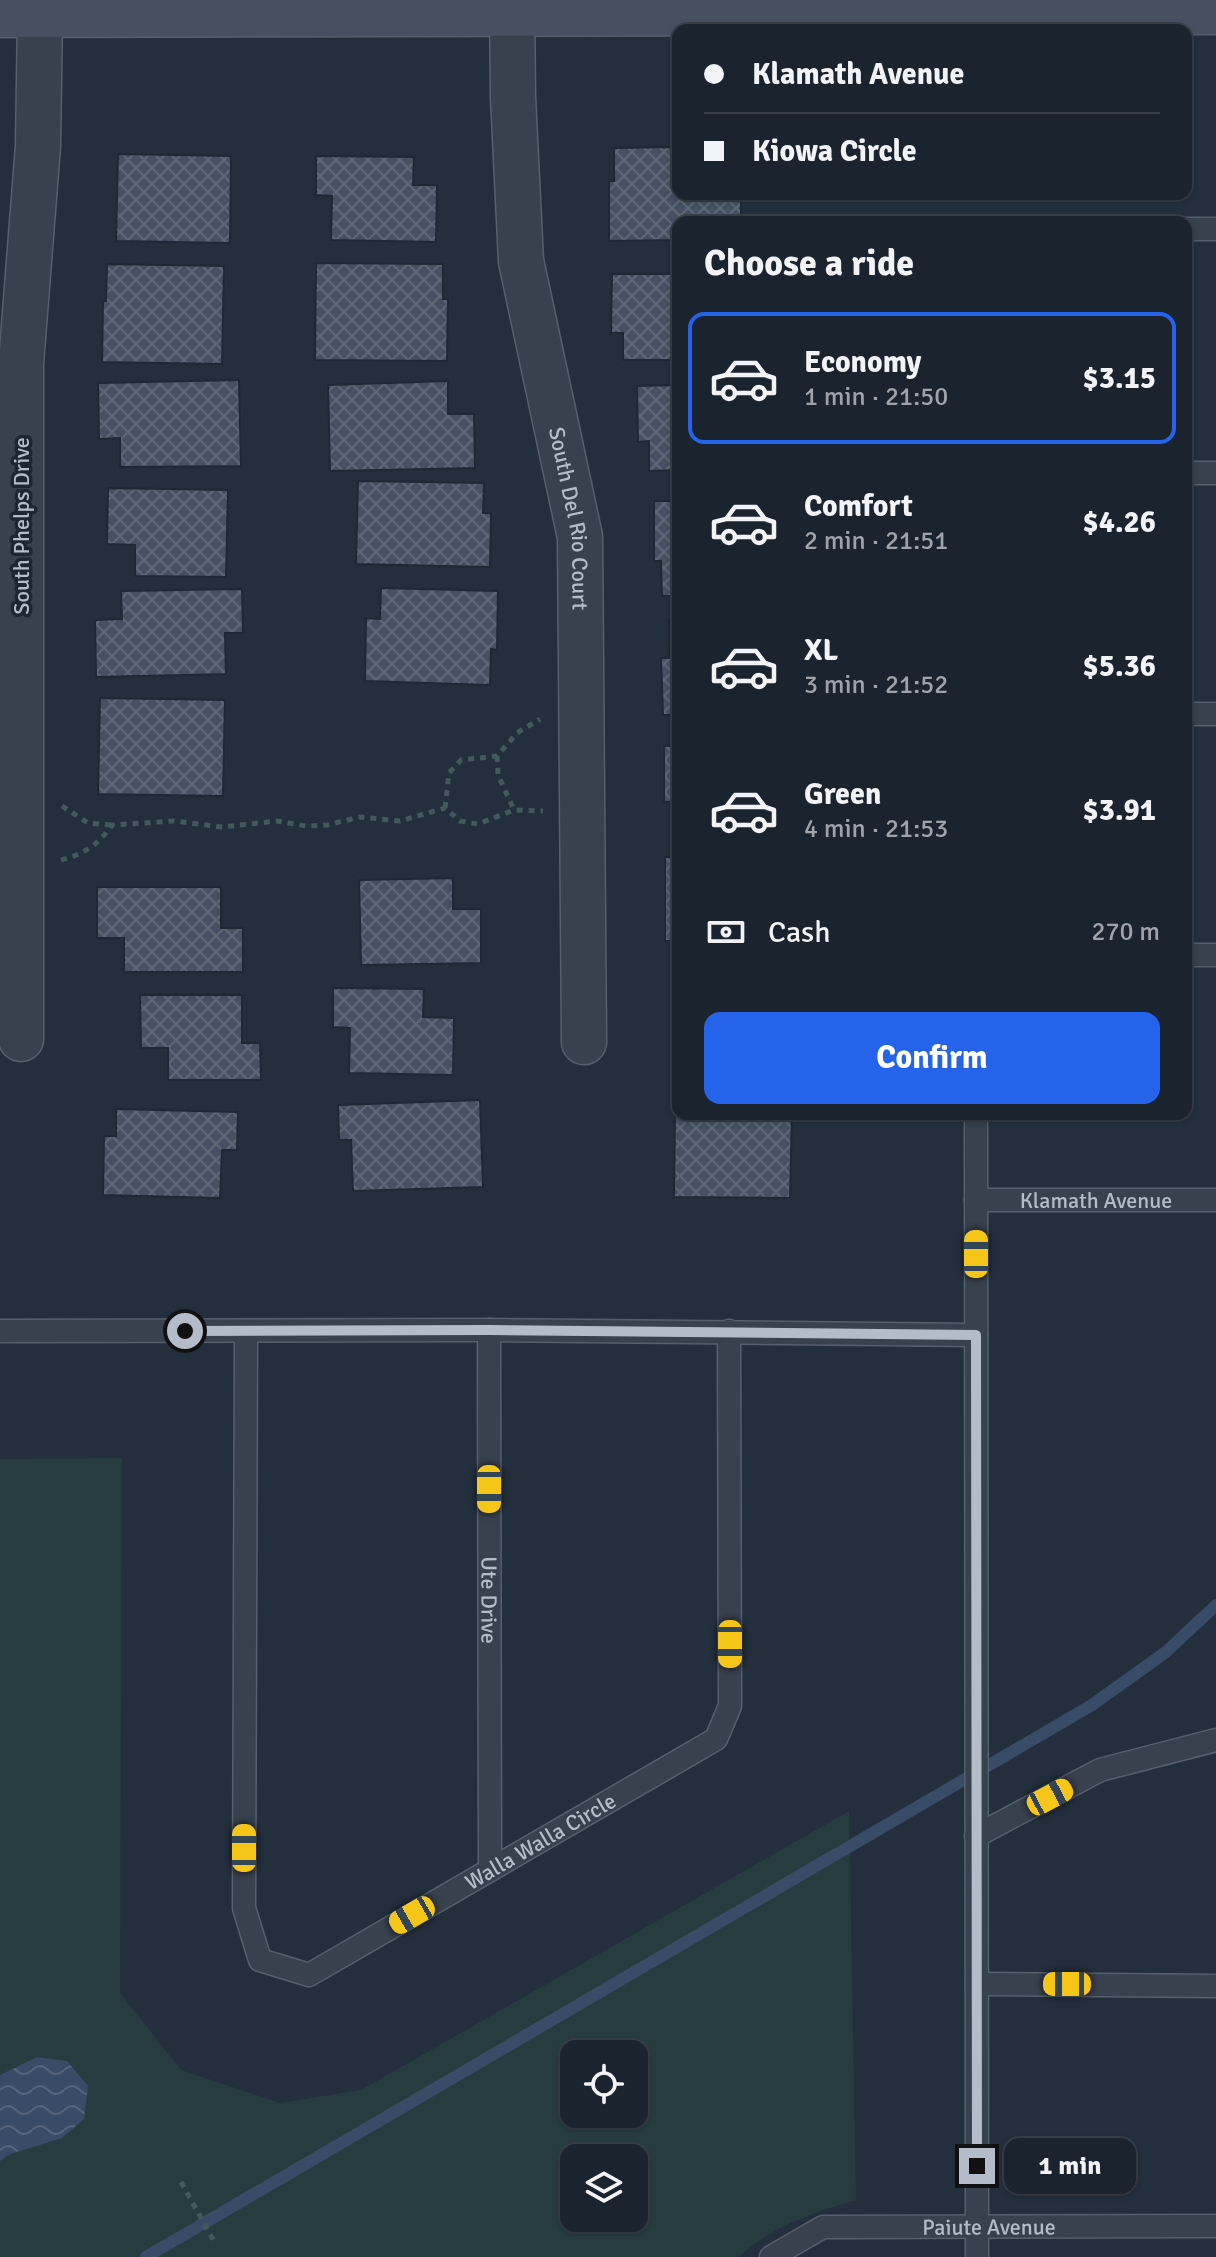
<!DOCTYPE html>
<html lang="en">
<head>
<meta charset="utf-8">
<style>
  :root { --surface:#1b232e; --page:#282f3a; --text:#f1f3f6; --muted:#a0a4aa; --line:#39404a; --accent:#2563eb }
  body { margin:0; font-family:Signika,sans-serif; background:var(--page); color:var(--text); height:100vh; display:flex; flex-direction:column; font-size:30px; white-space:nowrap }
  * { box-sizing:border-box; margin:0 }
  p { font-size:26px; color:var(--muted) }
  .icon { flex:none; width:44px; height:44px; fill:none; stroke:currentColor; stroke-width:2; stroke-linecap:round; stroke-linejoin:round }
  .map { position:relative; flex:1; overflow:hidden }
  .sheet { position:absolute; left:672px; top:216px; width:520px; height:904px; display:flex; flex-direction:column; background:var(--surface); border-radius:16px; box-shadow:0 2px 6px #0004,0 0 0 2px var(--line) }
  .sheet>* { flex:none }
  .hud { position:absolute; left:672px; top:24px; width:520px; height:176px; border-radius:16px; box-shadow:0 2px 6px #0004,0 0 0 2px var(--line); display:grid; align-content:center; height:176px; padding:0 32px; background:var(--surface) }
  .fabs { position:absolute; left:560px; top:2040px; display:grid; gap:16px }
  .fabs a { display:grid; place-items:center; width:88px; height:88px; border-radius:16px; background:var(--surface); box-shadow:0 2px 6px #0004,0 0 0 2px var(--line); font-size:40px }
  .end { position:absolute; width:36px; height:36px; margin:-18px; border:10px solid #b4bcc9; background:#111; box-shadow:0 0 0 4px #111 }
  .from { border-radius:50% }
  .bubble { position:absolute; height:56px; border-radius:16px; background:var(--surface); box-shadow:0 2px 6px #0004,0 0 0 2px var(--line); font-size:26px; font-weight:800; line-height:56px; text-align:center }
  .car { position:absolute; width:24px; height:48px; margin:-24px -12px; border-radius:10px; box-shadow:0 0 6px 2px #0007; background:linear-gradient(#f5c518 24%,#345 0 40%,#f5c518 0 76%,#345 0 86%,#f5c518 0) }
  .hud b { display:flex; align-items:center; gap:28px; height:76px; font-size:30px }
  .hud b+b { border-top:2px solid var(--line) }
  .hud i { width:20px; height:20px; background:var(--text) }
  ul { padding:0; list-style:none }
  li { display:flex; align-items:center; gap:24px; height:132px; margin:0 16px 12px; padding:0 16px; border:4px solid transparent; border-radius:16px }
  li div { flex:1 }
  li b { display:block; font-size:30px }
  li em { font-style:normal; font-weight:800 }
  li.on { border-color:var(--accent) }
  li>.icon { width:72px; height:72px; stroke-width:1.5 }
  h2 { padding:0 32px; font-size:36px; line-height:96px }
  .pay { display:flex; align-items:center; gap:20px; height:88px; padding:0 32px; font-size:30px }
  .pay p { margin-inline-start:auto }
  .primary-button { display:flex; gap:16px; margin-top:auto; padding:16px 32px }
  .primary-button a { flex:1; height:92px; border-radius:16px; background:var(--accent); color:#fff; font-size:32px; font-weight:800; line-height:92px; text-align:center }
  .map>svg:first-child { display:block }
</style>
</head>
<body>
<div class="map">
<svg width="1216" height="2257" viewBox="0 0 1216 2257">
  <defs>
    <pattern id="water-waves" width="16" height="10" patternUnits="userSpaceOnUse" patternTransform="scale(2)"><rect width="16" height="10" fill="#394c67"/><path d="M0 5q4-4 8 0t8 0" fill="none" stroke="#53647b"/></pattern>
    <pattern id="building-cross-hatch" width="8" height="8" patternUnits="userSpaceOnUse" patternTransform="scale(2)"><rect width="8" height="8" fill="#455162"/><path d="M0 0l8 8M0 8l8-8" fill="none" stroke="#5d6877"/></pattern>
  </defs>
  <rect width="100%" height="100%" fill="#242f3e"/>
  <!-- grass -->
  <path fill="#263c3f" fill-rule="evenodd" d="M122,1458L120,1993L181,2070L280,2103L361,2090L849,1811L856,2200C809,2214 776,2225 738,2257H0V1459ZM574,2054H634V2114H574ZM574,2158H634V2218H574Z"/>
  <!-- water -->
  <polygon fill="url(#water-waves)" points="37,2057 67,2061 88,2086 84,2119 62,2138 10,2154 0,2161 0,2075"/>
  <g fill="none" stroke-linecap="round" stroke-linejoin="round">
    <!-- stream -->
    <polyline stroke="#394c67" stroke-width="12" points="146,2257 1092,1705 1166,1652 1216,1605"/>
  </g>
  <!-- building -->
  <g fill="url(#building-cross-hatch)" stroke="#1f2835" stroke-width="2">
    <polygon points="678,147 678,194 741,194 741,222 678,222 678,240 609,241 609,181 614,181 614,148"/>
    <polygon points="118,154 231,156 230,243 116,241"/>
    <polygon points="316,156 414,157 413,185 437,185 436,242 331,240 332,196 316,195"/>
    <polygon points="316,263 443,264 443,299 448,299 447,361 315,360"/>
    <polygon points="107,264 224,266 222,364 102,362 103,301 106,301"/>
    <polygon points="612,274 678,274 678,360 623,360 623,333 611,333"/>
    <polygon points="239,380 241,466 120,467 120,438 99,439 98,383"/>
    <polygon points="448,381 448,414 474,414 475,468 330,471 328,385"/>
    <polygon points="678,385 678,470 649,471 649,441 638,442 637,386"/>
    <polygon points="358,481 484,483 483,513 491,513 490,567 356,564"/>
    <polygon points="108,488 228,490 226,577 135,576 135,545 107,544"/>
    <polygon points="654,501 678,501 678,596 662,596 661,561 654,561"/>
    <polygon points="381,588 498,591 497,650 491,649 490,685 365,681 366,618 380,619"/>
    <polygon points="242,589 243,633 225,633 226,674 96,677 95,620 122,619 121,591"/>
    <polygon points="669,619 678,619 678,715 663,715 661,658 670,658"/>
    <polygon points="100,698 225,700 223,796 98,794"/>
    <rect x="664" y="746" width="14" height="56"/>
    <rect x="665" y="857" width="13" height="84"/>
    <polygon points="453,878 453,909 481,909 481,963 361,965 359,880"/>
    <polygon points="97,887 221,887 221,928 243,928 243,972 124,972 124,938 97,938"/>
    <polygon points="333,988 424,989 423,1017 454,1018 453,1075 349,1073 350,1028 333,1027"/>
    <polygon points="140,995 242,995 242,1043 260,1043 261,1080 168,1080 168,1048 141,1048"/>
    <polygon points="480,1100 483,1187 353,1191 351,1140 339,1140 338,1105"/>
    <polygon points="116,1109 238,1112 237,1150 222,1150 220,1198 103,1195 104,1136 116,1136"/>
    <polygon points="675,1113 792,1115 790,1198 674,1197"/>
  </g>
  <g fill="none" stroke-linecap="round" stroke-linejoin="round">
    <!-- service casing -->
    <g stroke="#565f6c" stroke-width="25">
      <g id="service">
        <polyline points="1186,229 1216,229"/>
        <polyline points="1186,473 1216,473"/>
        <polyline points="1186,714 1216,714"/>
        <polyline points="1186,955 1216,955"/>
        <polyline points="976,1114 977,2257"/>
        <path id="s1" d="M976,1200H1216"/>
        <path id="s2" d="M489,1330L490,1870"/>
        <polyline points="0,1331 489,1330 976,1335"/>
        <path id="s3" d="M246,1331L244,1908L260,1960L309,1975L716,1739L730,1706L729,1331"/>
        <polyline points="976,1836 1100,1770 1216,1740"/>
        <polyline points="977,1984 1216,1986"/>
        <path id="s4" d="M771,2257L823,2227L1216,2226"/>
      </g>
    </g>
    <!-- minor casing -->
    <g stroke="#565f6c" stroke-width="47">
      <g id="minor">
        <path id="s5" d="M512,0L513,97L521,261L580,537L584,1042"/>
        <polyline points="21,1039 21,364 38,146 40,15"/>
      </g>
    </g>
    <!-- secondary casing -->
    <g stroke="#565f6c" stroke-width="47">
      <polyline id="secondary" points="0,15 1216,12"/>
    </g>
    <!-- path -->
    <g stroke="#44595c" stroke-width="5" stroke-dasharray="6 6" stroke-linecap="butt">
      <polyline points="497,756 498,775 514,810"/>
      <polyline points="62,806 88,823 111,825"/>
      <polyline points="445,808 449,773 461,760 497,756 517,733 540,719"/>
      <path d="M61,860C84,854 98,845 112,825L174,821L222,827L277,821L306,826L327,825L360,817L400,821L445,808L460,821L478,824L514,810L543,811"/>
      <polyline points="181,2182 215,2243"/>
    </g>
    <!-- service -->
    <use href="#service" stroke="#38414e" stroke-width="22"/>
    <!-- minor -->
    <use href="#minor" stroke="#38414e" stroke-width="44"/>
    <!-- secondary -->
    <use href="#secondary" stroke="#465061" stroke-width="44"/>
  </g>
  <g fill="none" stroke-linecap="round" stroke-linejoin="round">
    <!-- route -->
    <polyline stroke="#b4bcc9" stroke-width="10" points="185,1331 489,1330 976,1335 977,2166"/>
  </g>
  <g text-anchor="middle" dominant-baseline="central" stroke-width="7" stroke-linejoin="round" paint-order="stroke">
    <!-- street labels -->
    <g font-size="22" fill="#b4bcc9" stroke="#1d2633">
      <text stroke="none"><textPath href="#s5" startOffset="524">South Del Rio Court</textPath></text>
      <text transform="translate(21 526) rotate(-90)">South Phelps Drive</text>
      <text stroke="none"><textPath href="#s1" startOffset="120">Klamath Avenue</textPath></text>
      <text stroke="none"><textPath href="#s2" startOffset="270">Ute Drive</textPath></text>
      <text stroke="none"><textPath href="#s3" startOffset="950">Walla Walla Circle</textPath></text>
      <text stroke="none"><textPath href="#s4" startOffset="226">Paiute Avenue</textPath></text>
    </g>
  </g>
</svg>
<div class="fabs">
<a><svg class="icon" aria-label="locate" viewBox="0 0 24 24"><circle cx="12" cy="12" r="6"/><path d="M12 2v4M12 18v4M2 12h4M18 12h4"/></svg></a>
<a><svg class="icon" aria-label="layers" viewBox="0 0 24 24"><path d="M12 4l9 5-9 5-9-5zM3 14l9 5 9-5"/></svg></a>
</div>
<i class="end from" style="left:185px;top:1331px"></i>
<i class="end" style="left:977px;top:2166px"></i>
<div class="bubble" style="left:1004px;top:2138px;width:132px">1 min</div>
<i class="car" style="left:976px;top:1254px;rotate:0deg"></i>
<i class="car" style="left:489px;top:1489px;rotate:180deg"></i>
<i class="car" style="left:730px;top:1644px;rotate:180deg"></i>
<i class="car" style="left:1050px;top:1797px;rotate:62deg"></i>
<i class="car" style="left:244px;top:1848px;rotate:0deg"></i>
<i class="car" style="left:412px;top:1915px;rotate:240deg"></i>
<i class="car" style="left:1067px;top:1984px;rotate:270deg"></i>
<div class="hud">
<b><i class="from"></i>Klamath Avenue</b>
<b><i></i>Kiowa Circle</b>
</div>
<section class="sheet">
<h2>Choose a ride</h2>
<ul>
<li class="on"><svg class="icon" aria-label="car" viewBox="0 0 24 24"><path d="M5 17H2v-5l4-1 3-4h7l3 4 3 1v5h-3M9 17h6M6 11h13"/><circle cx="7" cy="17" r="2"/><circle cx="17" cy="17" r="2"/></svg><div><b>Economy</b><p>1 min · 21:50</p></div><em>$3.15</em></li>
<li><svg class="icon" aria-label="car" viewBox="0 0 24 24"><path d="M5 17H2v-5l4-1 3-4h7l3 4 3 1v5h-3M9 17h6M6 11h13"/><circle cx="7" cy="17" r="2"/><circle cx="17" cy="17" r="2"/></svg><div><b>Comfort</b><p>2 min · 21:51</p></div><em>$4.26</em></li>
<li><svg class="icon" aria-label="car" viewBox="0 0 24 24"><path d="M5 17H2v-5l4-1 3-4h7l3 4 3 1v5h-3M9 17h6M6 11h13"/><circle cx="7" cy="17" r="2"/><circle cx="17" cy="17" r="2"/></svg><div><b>XL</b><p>3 min · 21:52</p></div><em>$5.36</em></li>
<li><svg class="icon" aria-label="car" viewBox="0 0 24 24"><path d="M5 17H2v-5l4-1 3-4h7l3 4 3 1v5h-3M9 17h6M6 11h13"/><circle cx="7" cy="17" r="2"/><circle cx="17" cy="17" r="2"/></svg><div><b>Green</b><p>4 min · 21:53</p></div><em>$3.91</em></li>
</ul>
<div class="pay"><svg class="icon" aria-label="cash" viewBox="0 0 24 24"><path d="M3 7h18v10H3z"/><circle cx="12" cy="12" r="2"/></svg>Cash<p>270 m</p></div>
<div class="primary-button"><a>Confirm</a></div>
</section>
</div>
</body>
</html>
